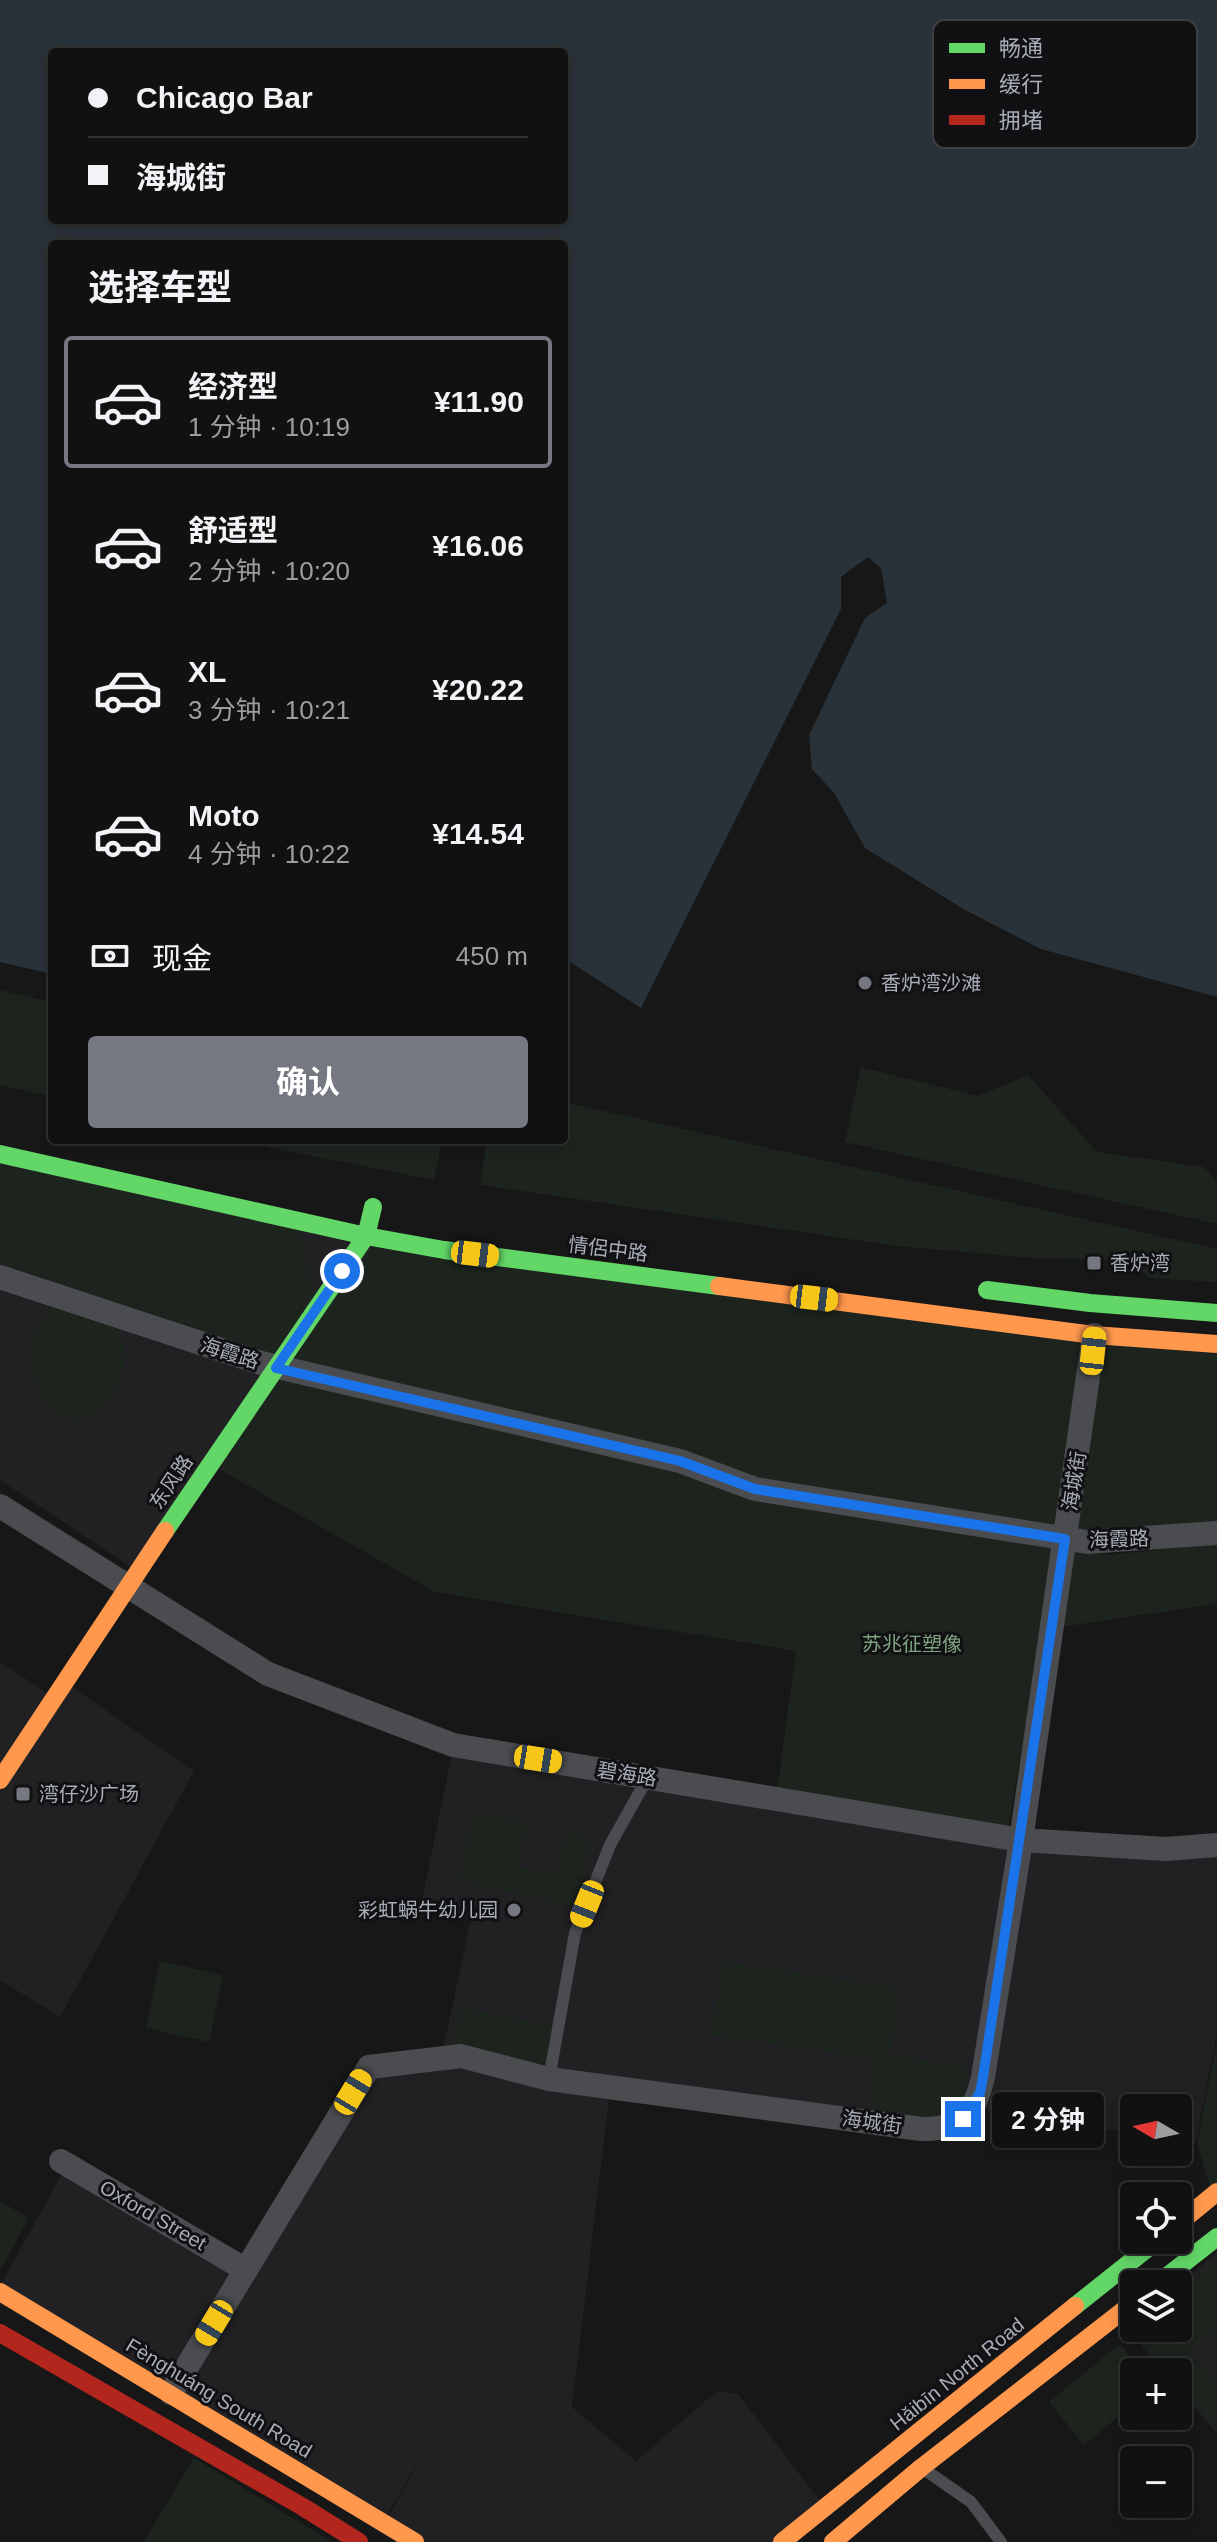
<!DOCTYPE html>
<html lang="zh">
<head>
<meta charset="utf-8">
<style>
  :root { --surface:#111; --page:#1e1f1f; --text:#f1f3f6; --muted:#9c9d9f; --line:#303131; --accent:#757880 }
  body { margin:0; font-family:Arial,"Noto Sans SC",sans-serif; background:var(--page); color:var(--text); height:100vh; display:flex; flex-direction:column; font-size:30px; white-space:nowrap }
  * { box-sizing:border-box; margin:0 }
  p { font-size:26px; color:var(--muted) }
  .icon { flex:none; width:44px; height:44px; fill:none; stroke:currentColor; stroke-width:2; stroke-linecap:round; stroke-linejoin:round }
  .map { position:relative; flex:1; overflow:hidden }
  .details { position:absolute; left:48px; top:240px; width:520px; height:904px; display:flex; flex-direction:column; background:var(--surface); border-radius:8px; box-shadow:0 4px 12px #0003,0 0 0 2px var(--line) }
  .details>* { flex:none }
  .hud { position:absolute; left:48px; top:48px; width:520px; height:176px; border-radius:8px; box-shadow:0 4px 12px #0003,0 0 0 2px var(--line); display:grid; align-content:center; height:176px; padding:0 40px; background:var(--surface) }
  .needle { width:52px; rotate:279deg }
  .buttons { position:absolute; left:1120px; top:2094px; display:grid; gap:16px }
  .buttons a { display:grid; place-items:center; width:72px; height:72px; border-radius:8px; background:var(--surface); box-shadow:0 4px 12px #0003,0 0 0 2px var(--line); font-size:40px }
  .end { position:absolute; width:36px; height:36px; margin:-18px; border:10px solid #1a73e8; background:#fff; box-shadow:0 0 0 4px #fff }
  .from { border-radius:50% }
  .bubble { position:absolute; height:56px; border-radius:8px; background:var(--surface); box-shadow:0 4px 12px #0003,0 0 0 2px var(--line); font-size:26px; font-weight:700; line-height:56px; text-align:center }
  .car { position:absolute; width:24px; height:48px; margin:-24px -12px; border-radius:10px; box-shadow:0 0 6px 2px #0007; background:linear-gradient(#f5c518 24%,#345 0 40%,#f5c518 0 76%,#345 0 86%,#f5c518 0) }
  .hud b { display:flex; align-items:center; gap:28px; height:76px; font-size:30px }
  .hud b+b { border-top:2px solid var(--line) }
  .hud i { width:20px; height:20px; background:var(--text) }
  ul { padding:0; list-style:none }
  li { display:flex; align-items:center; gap:24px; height:132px; margin:0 16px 12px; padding:0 24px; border:4px solid transparent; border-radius:8px }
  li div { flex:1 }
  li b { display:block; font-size:30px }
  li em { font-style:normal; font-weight:700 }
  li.active { border-color:var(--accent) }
  li>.icon { width:72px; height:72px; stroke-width:1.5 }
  h2 { padding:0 40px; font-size:36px; line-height:96px }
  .pay { display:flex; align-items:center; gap:20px; height:88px; padding:0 40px; font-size:30px }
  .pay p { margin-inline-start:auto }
  .action { display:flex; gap:16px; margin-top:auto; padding:16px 40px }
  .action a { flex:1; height:92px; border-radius:8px; background:var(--accent); color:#fff; font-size:32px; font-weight:700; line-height:92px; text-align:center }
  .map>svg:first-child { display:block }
</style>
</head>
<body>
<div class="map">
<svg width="1217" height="2542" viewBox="0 0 1217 2542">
  <rect width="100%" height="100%" fill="#171717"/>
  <!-- built -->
  <g fill="#212123">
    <polygon points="0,1156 364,1236 135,1570 0,1480"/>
    <polygon points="0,1662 52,1696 0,1776"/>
    <polygon points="65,1682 194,1771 60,2017 0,1980 0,1782"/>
    <polygon points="455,1738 647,1776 573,1933 547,2077 443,2049 472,1915 421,1905"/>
    <polygon points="649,1780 1019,1841 978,2092 949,2126 552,2077 577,1934 613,1845"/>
    <polygon points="1022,1842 1217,1848 1217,2033 1196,2142 1178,2140 1178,2108 1134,2108 1134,2133 980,2109"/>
    <polygon points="461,2058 610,2090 572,2407 636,2461 717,2391 738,2394 824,2506 780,2542 419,2542 386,2521 431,2439 384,2521 173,2393 370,2068"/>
    <polygon points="63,2172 244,2271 171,2392 0,2286"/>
    <polygon points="1217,2252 1217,2433 1178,2388 1178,2372 1164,2372 1128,2330 1134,2324 1134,2328 1178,2328 1178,2286"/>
  </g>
  <!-- green -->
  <g fill="#1d241e">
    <polygon points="0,990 52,1002 52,1097 0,1085"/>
    <polygon points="861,1067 978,1096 1028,1075 1097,1152 1204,1167 1217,1181 1217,1224 845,1142"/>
    <polygon points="564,1102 1217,1249 1217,1282 1151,1278 1122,1260 1045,1259 897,1246 480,1185 487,1140 564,1140"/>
    <polygon points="267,1140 442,1140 434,1180 266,1147"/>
    <polygon points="0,1155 299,1228 314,1297 272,1357 0,1263"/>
    <polygon points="367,1237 1092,1336 1008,1829 776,1798 796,1651 435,1592 212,1465 277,1369 755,1487 279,1367"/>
    <path d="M55,1306C68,1310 99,1314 109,1321C133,1340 127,1381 109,1400C52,1465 0,1350 55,1306Z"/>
    <polygon points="1096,1336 1217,1350 1217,1531 1066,1539"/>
    <polygon points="1217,1543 1217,1604 1060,1627 1071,1548 1110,1555"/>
    <polygon points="474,1812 527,1823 519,1867 556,1875 566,1832 591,1838 576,1907 458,1881"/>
    <polygon points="160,1961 223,1975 209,2042 146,2028"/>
    <polygon points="722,1961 900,1988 890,2055 968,2067 962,2104 938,2118 868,2108 875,2059 711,2035"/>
    <polygon points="461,2007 553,2026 545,2066 452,2047"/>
    <polygon points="1217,2042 1217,2189 1212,2194 1197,2143"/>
    <polygon points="0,2201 29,2218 0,2270"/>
    <polygon points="1217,2259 1217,2327 1189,2352 1217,2384 1217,2427 1178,2382 1178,2372 1169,2372 1134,2332 1138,2328 1178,2328 1178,2293"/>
    <polygon points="1120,2344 1143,2372 1134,2372 1134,2404 1084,2445 1049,2402"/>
    <polygon points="194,2458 332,2542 144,2542"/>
  </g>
  <!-- water -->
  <path fill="#2a3239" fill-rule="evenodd" d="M0,0H1217V997L1041,949L965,910L865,848L834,793L812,769L809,735L865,618L887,603L881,568L868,557L841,577V609L641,1008L564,958V244H52V974L0,962ZM52,52H564V220H52Z"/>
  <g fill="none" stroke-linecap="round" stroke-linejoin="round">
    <!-- lane -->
    <g stroke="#4b4c50" stroke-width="12">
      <polyline points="549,2079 575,1933 610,1845 648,1777"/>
      <polyline points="928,2472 971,2502 1001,2542"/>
    </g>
    <!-- street -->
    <g stroke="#4b4c50" stroke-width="24">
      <polyline points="0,1277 261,1363 680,1461 755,1489 1087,1542 1217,1533"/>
      <polyline points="0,1506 268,1674 453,1745 1021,1840 1166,1849 1217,1845"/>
      <polyline points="61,2161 246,2270"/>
      <path d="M171,2393L369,2067L461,2056L549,2079L921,2129C959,2130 975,2114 983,2077L1021,1840L1094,1335"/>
    </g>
    <!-- fast -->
    <g stroke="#63d668" stroke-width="18">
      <polyline points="0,1154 366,1236 444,1250 719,1286"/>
      <polyline points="987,1290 1090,1303 1217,1313"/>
      <polyline points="165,1531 366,1236 373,1207"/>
      <polyline points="1157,2284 1217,2237"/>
      <polyline points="1075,2306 1158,2240"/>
    </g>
    <!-- slow -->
    <g stroke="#ff974d" stroke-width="18">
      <polyline points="719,1286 1094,1335 1217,1344"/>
      <polyline points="0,1780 165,1531"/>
      <polyline points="1178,2224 1217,2192"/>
      <polyline points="0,2292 415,2542"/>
      <polyline points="782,2542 1075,2306"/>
      <polyline points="833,2542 922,2467 1134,2302"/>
    </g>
    <!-- jam -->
    <polyline stroke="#b3261e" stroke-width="18" points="0,2333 303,2507 359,2542"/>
  </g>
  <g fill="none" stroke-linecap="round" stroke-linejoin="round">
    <!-- route -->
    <polyline stroke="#1a73e8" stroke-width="10" points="342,1271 276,1368 680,1461 755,1489 1065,1539 983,2077 980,2093 963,2119"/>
  </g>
  <!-- markers -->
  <g fill="#757880" stroke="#111113" stroke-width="3">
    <circle cx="865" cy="983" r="8"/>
    <rect x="1086" y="1255" width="16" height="16" rx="4"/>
    <rect x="15" y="1786" width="16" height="16" rx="4"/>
    <circle cx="514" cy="1910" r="8"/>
  </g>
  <g text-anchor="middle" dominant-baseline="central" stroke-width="6" stroke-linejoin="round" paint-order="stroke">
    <!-- poi labels -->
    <g font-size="20" fill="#a8adb8" stroke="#111113" text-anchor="start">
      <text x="881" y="983">香炉湾沙滩</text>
      <text x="1110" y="1263">香炉湾</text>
      <text x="39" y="1794">湾仔沙广场</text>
      <text x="498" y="1910" text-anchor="end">彩虹蜗牛幼儿园</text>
    </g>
    <!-- street labels -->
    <g font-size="20" fill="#a8adb8" stroke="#111113">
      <text transform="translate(608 1249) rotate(7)">情侶中路</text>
      <text transform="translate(230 1353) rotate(18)">海霞路</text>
      <text transform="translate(1074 1481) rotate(-81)">海城街</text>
      <text transform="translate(171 1482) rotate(-56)">东风路</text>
      <text transform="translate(1119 1539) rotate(-2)">海霞路</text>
      <text transform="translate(627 1774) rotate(9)">碧海路</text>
      <text transform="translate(872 2122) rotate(8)">海城街</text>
      <text transform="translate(153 2215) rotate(30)">Oxford Street</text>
      <text transform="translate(957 2374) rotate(-39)">Hǎibīn North Road</text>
      <text transform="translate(219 2398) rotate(31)">Fènghuáng South Road</text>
    </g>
    <!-- park labels -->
    <g font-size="20" fill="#7fa381" stroke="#111113">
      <text x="912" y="1644">苏兆征塑像</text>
    </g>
  </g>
  <!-- legend -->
  <rect x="933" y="20" width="264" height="128" rx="12" fill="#111113" stroke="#3e4045" stroke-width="2"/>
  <rect x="949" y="43" width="36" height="10" fill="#63d668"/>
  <rect x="949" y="79" width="36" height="10" fill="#ff974d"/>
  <rect x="949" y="115" width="36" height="10" fill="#b3261e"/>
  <g font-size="22" fill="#a8adb8">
    <text x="999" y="56">畅通</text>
    <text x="999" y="92">缓行</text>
    <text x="999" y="128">拥堵</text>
  </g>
</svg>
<div class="buttons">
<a><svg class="needle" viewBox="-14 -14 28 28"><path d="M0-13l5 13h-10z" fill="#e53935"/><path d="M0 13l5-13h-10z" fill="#9c9d9f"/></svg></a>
<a><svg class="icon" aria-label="locate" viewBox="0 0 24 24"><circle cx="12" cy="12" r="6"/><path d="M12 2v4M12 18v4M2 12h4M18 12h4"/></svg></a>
<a><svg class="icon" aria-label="layers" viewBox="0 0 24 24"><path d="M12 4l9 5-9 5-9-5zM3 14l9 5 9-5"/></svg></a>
<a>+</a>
<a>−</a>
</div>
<i class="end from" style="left:342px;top:1271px"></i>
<i class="end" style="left:963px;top:2119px"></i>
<div class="bubble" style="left:992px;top:2092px;width:112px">2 分钟</div>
<i class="car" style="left:475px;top:1254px;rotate:97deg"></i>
<i class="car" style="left:814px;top:1298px;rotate:97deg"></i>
<i class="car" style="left:1093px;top:1351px;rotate:6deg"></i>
<i class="car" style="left:538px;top:1759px;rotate:99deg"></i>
<i class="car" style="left:587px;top:1904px;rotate:202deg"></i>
<i class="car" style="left:353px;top:2092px;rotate:31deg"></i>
<i class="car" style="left:214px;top:2323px;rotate:211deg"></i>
<div class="hud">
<b><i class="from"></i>Chicago Bar</b>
<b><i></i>海城街</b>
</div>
<section class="details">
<h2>选择车型</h2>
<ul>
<li class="active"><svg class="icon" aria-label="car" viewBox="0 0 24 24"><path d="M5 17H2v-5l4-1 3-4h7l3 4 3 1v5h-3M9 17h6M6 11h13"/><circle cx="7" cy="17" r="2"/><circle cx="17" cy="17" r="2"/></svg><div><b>经济型</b><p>1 分钟 · 10:19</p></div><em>¥11.90</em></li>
<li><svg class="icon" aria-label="car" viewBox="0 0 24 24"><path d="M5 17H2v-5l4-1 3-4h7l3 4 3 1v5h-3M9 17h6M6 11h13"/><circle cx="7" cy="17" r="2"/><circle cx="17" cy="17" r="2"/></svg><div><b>舒适型</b><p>2 分钟 · 10:20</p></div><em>¥16.06</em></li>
<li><svg class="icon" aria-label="car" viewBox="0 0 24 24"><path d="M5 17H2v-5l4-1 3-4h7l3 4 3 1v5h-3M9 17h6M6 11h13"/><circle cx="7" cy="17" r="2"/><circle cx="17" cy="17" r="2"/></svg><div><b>XL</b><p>3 分钟 · 10:21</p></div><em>¥20.22</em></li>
<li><svg class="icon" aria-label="car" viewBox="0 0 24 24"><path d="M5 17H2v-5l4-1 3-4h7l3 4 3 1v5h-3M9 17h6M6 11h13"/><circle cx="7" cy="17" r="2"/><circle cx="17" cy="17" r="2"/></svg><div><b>Moto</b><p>4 分钟 · 10:22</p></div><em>¥14.54</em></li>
</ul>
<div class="pay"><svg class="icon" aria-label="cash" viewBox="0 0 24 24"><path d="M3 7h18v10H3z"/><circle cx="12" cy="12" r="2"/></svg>现金<p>450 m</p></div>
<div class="action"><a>确认</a></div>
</section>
</div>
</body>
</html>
